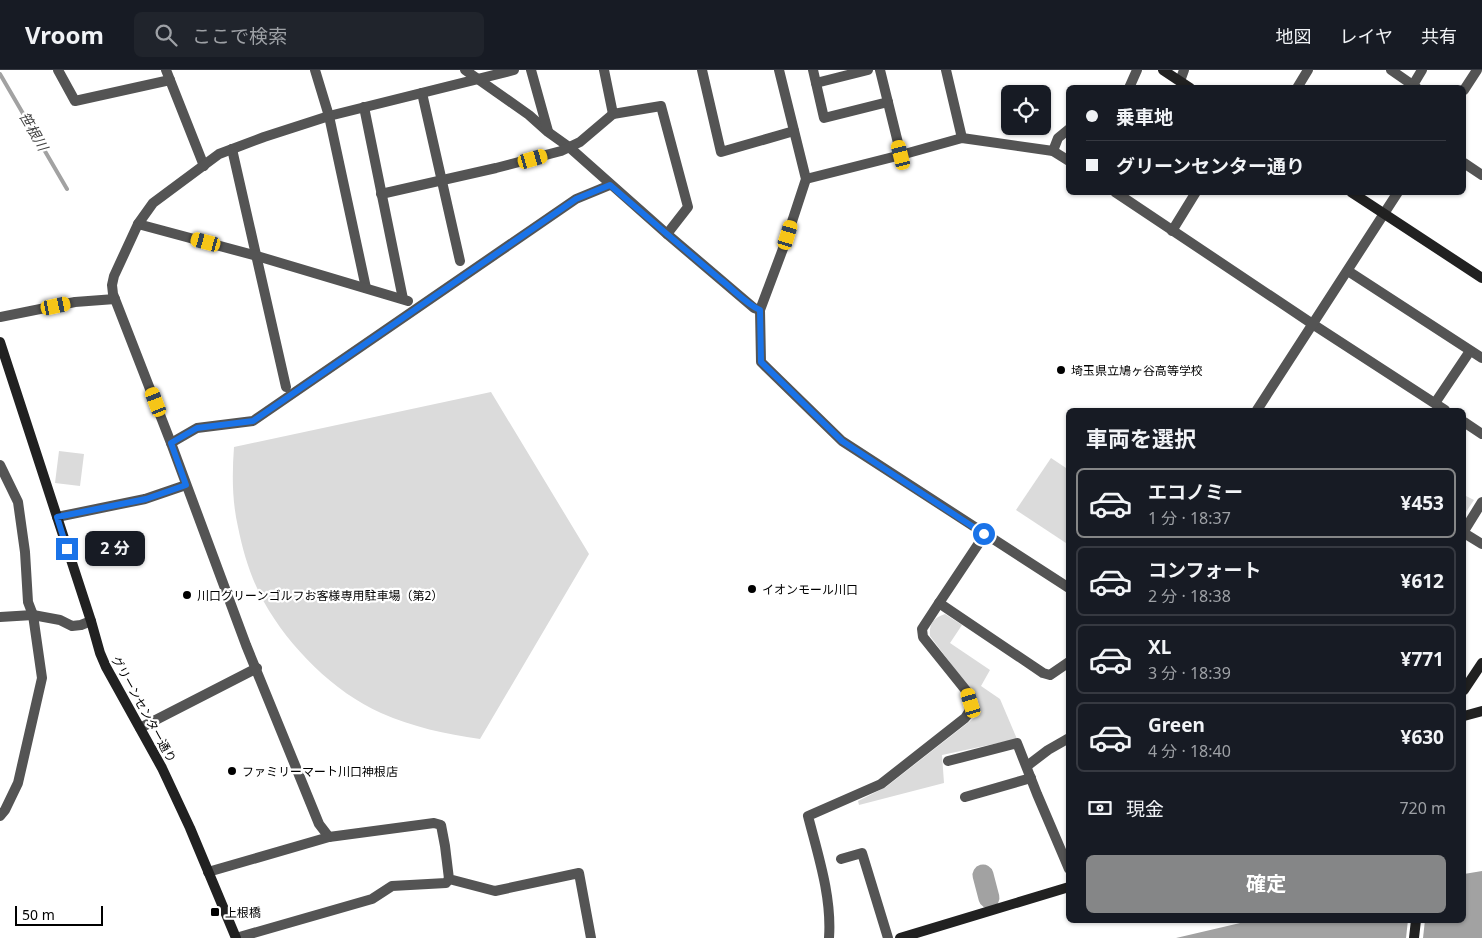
<!DOCTYPE html>
<html lang="ja">
<head>
<meta charset="utf-8">
<style>
  :root { --surface:#171b24; --page:#20242c; --text:#f1f3f6; --muted:#9ea1a6; --line:#363941; --accent:#858687 }
  body { margin:0; font-family:"Noto Sans","Noto Sans JP",sans-serif; background:var(--page); color:var(--text); height:100vh; display:flex; flex-direction:column; font-size:19px; white-space:nowrap }
  * { box-sizing:border-box; margin:0 }
  p { font-size:16px; color:var(--muted) }
  .icon { flex:none; width:28px; height:28px; fill:none; stroke:currentColor; stroke-width:2; stroke-linecap:round; stroke-linejoin:round }
  .map { position:relative; flex:1; overflow:hidden }
  .panel { position:absolute; left:1066px; top:338px; width:400px; height:515px; display:flex; flex-direction:column; background:var(--surface); border-radius:8px; box-shadow:0 1px 4px #0004 }
  .panel>* { flex:none }
  .banner { position:absolute; left:1066px; top:15px; width:400px; height:110px; border-radius:8px; box-shadow:0 1px 4px #0004; display:grid; align-content:center; height:110px; padding:0 20px; background:var(--surface) }
  .fabs { position:absolute; left:1001px; top:15px; display:grid; gap:10px }
  .fabs a { display:grid; place-items:center; width:50px; height:50px; border-radius:8px; background:var(--surface); box-shadow:0 1px 4px #0004; font-size:25px }
  .scale { position:absolute; left:15px; bottom:12px; width:88px; box-sizing:border-box; padding-left:5px; border:2px solid #000; border-top:0; font-size:14px; line-height:18px; white-space:nowrap; color:#000; -webkit-text-stroke:4px #fff; paint-order:stroke }
  .end { position:absolute; width:22px; height:22px; margin:-11px; border:6px solid #1a73e8; background:#fff; box-shadow:0 0 0 2px #fff }
  .from { border-radius:50% }
  .bubble { position:absolute; height:35px; border-radius:8px; background:var(--surface); box-shadow:0 1px 4px #0004; font-size:16px; font-weight:700; line-height:35px; text-align:center }
  .car { position:absolute; width:15px; height:30px; margin:-15px -8px; border-radius:6px; box-shadow:0 0 4px 1px #0007; background:linear-gradient(#f5c518 24%,#345 0 40%,#f5c518 0 76%,#345 0 86%,#f5c518 0) }
  .banner b { display:flex; align-items:center; gap:18px; height:48px; font-size:19px }
  .banner b+b { border-top:1px solid var(--line) }
  .banner i { width:12px; height:12px; background:var(--text) }
  ul { padding:0; list-style:none }
  li { display:flex; align-items:center; gap:15px; height:70px; margin:0 10px 8px; padding:0 10px; border:2px solid var(--line); border-radius:8px }
  li div { flex:1 }
  li b { display:block; font-size:19px }
  li em { font-style:normal; font-weight:700 }
  li.on { border-color:var(--accent) }
  li>.icon { width:45px; height:45px; stroke-width:1.5 }
  h2 { padding:0 20px; font-size:22px; line-height:60px }
  .pay { display:flex; align-items:center; gap:12px; height:55px; padding:0 20px; font-size:19px }
  .pay p { margin-inline-start:auto }
  .button { display:flex; gap:10px; margin-top:auto; padding:10px 20px }
  .button a { flex:1; height:58px; border-radius:8px; background:var(--accent); color:#fff; font-size:20px; font-weight:700; line-height:58px; text-align:center }
  header { display:flex; align-items:center; gap:30px; box-sizing:border-box; height:70px; padding:0 25px; background:var(--surface); border-bottom:1px solid var(--line) }
  header strong { font-size:24px }
  nav { display:flex; gap:28px; margin-inline-start:auto; font-size:18px }
  .search { width:350px; height:45px; background:var(--page); display:flex; align-items:center; gap:12px; box-sizing:border-box; padding:0 18px; border-radius:8px; color:var(--muted); font-size:19px }
  .map>svg:first-child { display:block }
</style>
</head>
<body>
<header>
<strong>Vroom</strong>
<div class="search"><svg class="icon" aria-label="search" viewBox="0 0 24 24"><circle cx="10" cy="10" r="6"/><path d="M15 15l6 6"/></svg>ここで検索</div>
<nav><a>地図</a><a>レイヤ</a><a>共有</a></nav>
</header>
<div class="map">
<svg width="1482" height="868" viewBox="0 0 1482 868">
  <rect width="100%" height="100%" fill="#fff"/>
  <!-- green -->
  <g fill="#dbdbdb">
    <path d="M491,322L589,484L480,669C445,664 413,657 381,643C334,622 289,577 264,532C251,509 243,482 238,457C232,431 232,404 234,377Z"/>
    <polygon points="59,381 84,384 80,416 55,413"/>
    <polygon points="1051,388 1069,400 1069,475 1016,440"/>
    <polygon points="1464,425 1474,430 1464,445"/>
    <path d="M945,544L962,555L950,573L990,600L981,616L1000,629L1017,669L942,685L944,713L859,735L858,731L886,717L974,648L976,627L930,566C929,554 933,548 945,544Z"/>
  </g>
  <!-- water -->
  <polygon fill="#a2a2a2" points="1482,801 1482,868 1176,868 1253,850 1464,850 1464,804"/>
  <!-- pier -->
  <polygon fill="#fff" points="1408,850 1425,850 1423,868 1406,868"/>
  <g fill="none" stroke-linecap="round" stroke-linejoin="round">
    <!-- stream -->
    <polyline stroke="#a2a2a2" stroke-width="4" points="0,4 67,119"/>
    <!-- river -->
    <polyline stroke="#a2a2a2" stroke-width="21" points="983,805 989,828"/>
    <!-- street -->
    <g stroke="#545454" stroke-width="10">
      <polyline points="58,0 75,31 170,10"/>
      <polyline points="166,0 204,96"/>
      <polyline points="315,0 329,46 366,218"/>
      <polyline points="465,0 529,45 548,62 569,77 667,164 754,238 760,240"/>
      <polyline points="531,0 548,61"/>
      <polyline points="604,0 613,44"/>
      <polyline points="702,0 721,82 794,61"/>
      <polyline points="779,0 806,109 784,176 760,240 761,292 842,371 1069,518"/>
      <polyline points="813,0 824,48 888,32"/>
      <polyline points="880,0 901,85"/>
      <polyline points="946,0 962,68"/>
      <polyline points="1391,0 1417,18"/>
      <polyline points="1180,11 1184,0"/>
      <polyline points="816,13 868,0"/>
      <polyline points="1413,15 1422,0"/>
      <polyline points="1129,18 1137,0"/>
      <polyline points="1297,18 1308,0"/>
      <polyline points="1464,20 1477,0"/>
      <polyline points="422,23 460,191"/>
      <polyline points="364,37 403,229"/>
      <polyline points="232,79 286,317"/>
      <polyline points="1053,81 1058,68 1069,59"/>
      <polyline points="1464,93 1482,105"/>
      <polyline points="806,109 901,85 962,68 1053,81 1069,91"/>
      <polyline points="1115,122 1314,255 1445,340"/>
      <polyline points="381,124 496,98 561,81 580,72 613,44 661,36 688,137 667,164"/>
      <polyline points="138,154 257,186 408,231"/>
      <polyline points="1172,161 1196,122"/>
      <polyline points="1348,201 1482,288"/>
      <polyline points="0,247 75,232 115,229"/>
      <polyline points="1435,333 1470,281"/>
      <polyline points="1257,340 1398,122"/>
      <polyline points="1464,352 1482,364"/>
      <polyline points="171,373 197,358 253,351 576,129 610,115"/>
      <polyline points="0,395 18,432 25,482 28,532 33,545 42,608 18,713 5,740 0,746"/>
      <polyline points="57,447 145,429 186,415"/>
      <polyline points="1464,461 1482,432"/>
      <polyline points="1464,463 1482,474"/>
      <polyline points="985,464 939,533 1043,603 1050,605 1069,592"/>
      <polyline points="0,547 33,545 60,550 72,556 81,555 91,551"/>
      <polyline points="140,658 257,598"/>
      <polyline points="948,691 1017,673 1037,724 1069,799"/>
      <polyline points="1027,696 1048,680 1069,668"/>
      <polyline points="965,727 1031,708"/>
      <polyline points="329,767 319,754 246,575 171,373 113,224 112,215 114,206 138,154 153,133 219,84 264,67 329,46 514,0"/>
      <polyline points="841,789 862,783 888,868"/>
      <polyline points="208,802 329,767 434,753 441,755 445,776 449,809 495,821 579,803 591,868"/>
      <polyline points="236,868 372,829 392,816 446,813 449,809"/>
      <path d="M829,868C832,827 818,785 808,746L881,714L965,648C972,640 971,633 968,623L923,567L922,559L939,533"/>
    </g>
    <!-- secondary -->
    <g stroke="#212121" stroke-width="10">
      <polyline points="1163,0 1190,18"/>
      <polyline points="1351,122 1482,208"/>
      <polyline points="0,272 91,551 100,583 106,597 162,698 190,758 236,868"/>
      <polyline points="1464,620 1482,593"/>
      <polyline points="1464,646 1482,641"/>
      <polyline points="900,868 1069,817"/>
      <polyline points="1414,868 1416,850"/>
    </g>
  </g>
  <g fill="none" stroke-linecap="round" stroke-linejoin="round">
    <!-- route -->
    <path stroke="#1a73e8" stroke-width="6" d="M67,479L57,447L146,429L186,415L171,373L197,358L253,351L576,129L610,115C647,147 684,179 721,210C733,219 746,234 760,240L761,292L842,371L984,464"/>
  </g>
  <!-- markers -->
  <g fill="#000" stroke="#fff" stroke-width="2">
    <circle cx="1061" cy="300" r="5"/>
    <circle cx="752" cy="519" r="5"/>
    <circle cx="187" cy="525" r="5"/>
    <circle cx="232" cy="701" r="5"/>
    <rect x="210" y="837" width="10" height="10" rx="2.5"/>
  </g>
  <g text-anchor="middle" dominant-baseline="central" stroke-width="4.5" stroke-linejoin="round" paint-order="stroke">
    <!-- poi labels -->
    <g font-size="12" fill="#000" stroke="#fff" text-anchor="start">
      <text x="1071" y="300">埼玉県立鳩ヶ谷高等学校</text>
      <text x="762" y="519">イオンモール川口</text>
      <text x="197" y="525">川口グリーンゴルフお客様専用駐車場（第2）</text>
      <text x="242" y="701">ファミリーマート川口神根店</text>
      <text x="225" y="842">上根橋</text>
    </g>
    <!-- street labels -->
    <g font-size="12" fill="#000" stroke="#fff">
      <text transform="translate(144 639) rotate(61)">グリーンセンター通り</text>
    </g>
    <!-- water labels -->
    <g font-size="14" font-style="italic" fill="#434343" stroke="#fff">
      <text transform="translate(34 61) rotate(60)">笹根川</text>
    </g>
  </g>
</svg>
<div class="fabs">
<a><svg class="icon" aria-label="locate" viewBox="0 0 24 24"><circle cx="12" cy="12" r="6"/><path d="M12 2v4M12 18v4M2 12h4M18 12h4"/></svg></a>
</div>
<div class="scale">50 m</div>
<i class="end from" style="left:984px;top:464px"></i>
<i class="end" style="left:67px;top:479px"></i>
<div class="bubble" style="left:85px;top:461px;width:60px">2 分</div>
<i class="car" style="left:901px;top:85px;rotate:346deg"></i>
<i class="car" style="left:533px;top:89px;rotate:74deg"></i>
<i class="car" style="left:788px;top:165px;rotate:17deg"></i>
<i class="car" style="left:206px;top:172px;rotate:285deg"></i>
<i class="car" style="left:56px;top:236px;rotate:78deg"></i>
<i class="car" style="left:156px;top:332px;rotate:339deg"></i>
<i class="car" style="left:971px;top:633px;rotate:343deg"></i>
<div class="banner">
<b><i class="from"></i>乗車地</b>
<b><i></i>グリーンセンター通り</b>
</div>
<section class="panel">
<h2>車両を選択</h2>
<ul>
<li class="on"><svg class="icon" aria-label="car" viewBox="0 0 24 24"><path d="M5 17H2v-5l4-1 3-4h7l3 4 3 1v5h-3M9 17h6M6 11h13"/><circle cx="7" cy="17" r="2"/><circle cx="17" cy="17" r="2"/></svg><div><b>エコノミー</b><p>1 分 · 18:37</p></div><em>¥453</em></li>
<li><svg class="icon" aria-label="car" viewBox="0 0 24 24"><path d="M5 17H2v-5l4-1 3-4h7l3 4 3 1v5h-3M9 17h6M6 11h13"/><circle cx="7" cy="17" r="2"/><circle cx="17" cy="17" r="2"/></svg><div><b>コンフォート</b><p>2 分 · 18:38</p></div><em>¥612</em></li>
<li><svg class="icon" aria-label="car" viewBox="0 0 24 24"><path d="M5 17H2v-5l4-1 3-4h7l3 4 3 1v5h-3M9 17h6M6 11h13"/><circle cx="7" cy="17" r="2"/><circle cx="17" cy="17" r="2"/></svg><div><b>XL</b><p>3 分 · 18:39</p></div><em>¥771</em></li>
<li><svg class="icon" aria-label="car" viewBox="0 0 24 24"><path d="M5 17H2v-5l4-1 3-4h7l3 4 3 1v5h-3M9 17h6M6 11h13"/><circle cx="7" cy="17" r="2"/><circle cx="17" cy="17" r="2"/></svg><div><b>Green</b><p>4 分 · 18:40</p></div><em>¥630</em></li>
</ul>
<div class="pay"><svg class="icon" aria-label="cash" viewBox="0 0 24 24"><path d="M3 7h18v10H3z"/><circle cx="12" cy="12" r="2"/></svg>現金<p>720 m</p></div>
<div class="button"><a>確定</a></div>
</section>
</div>
</body>
</html>
